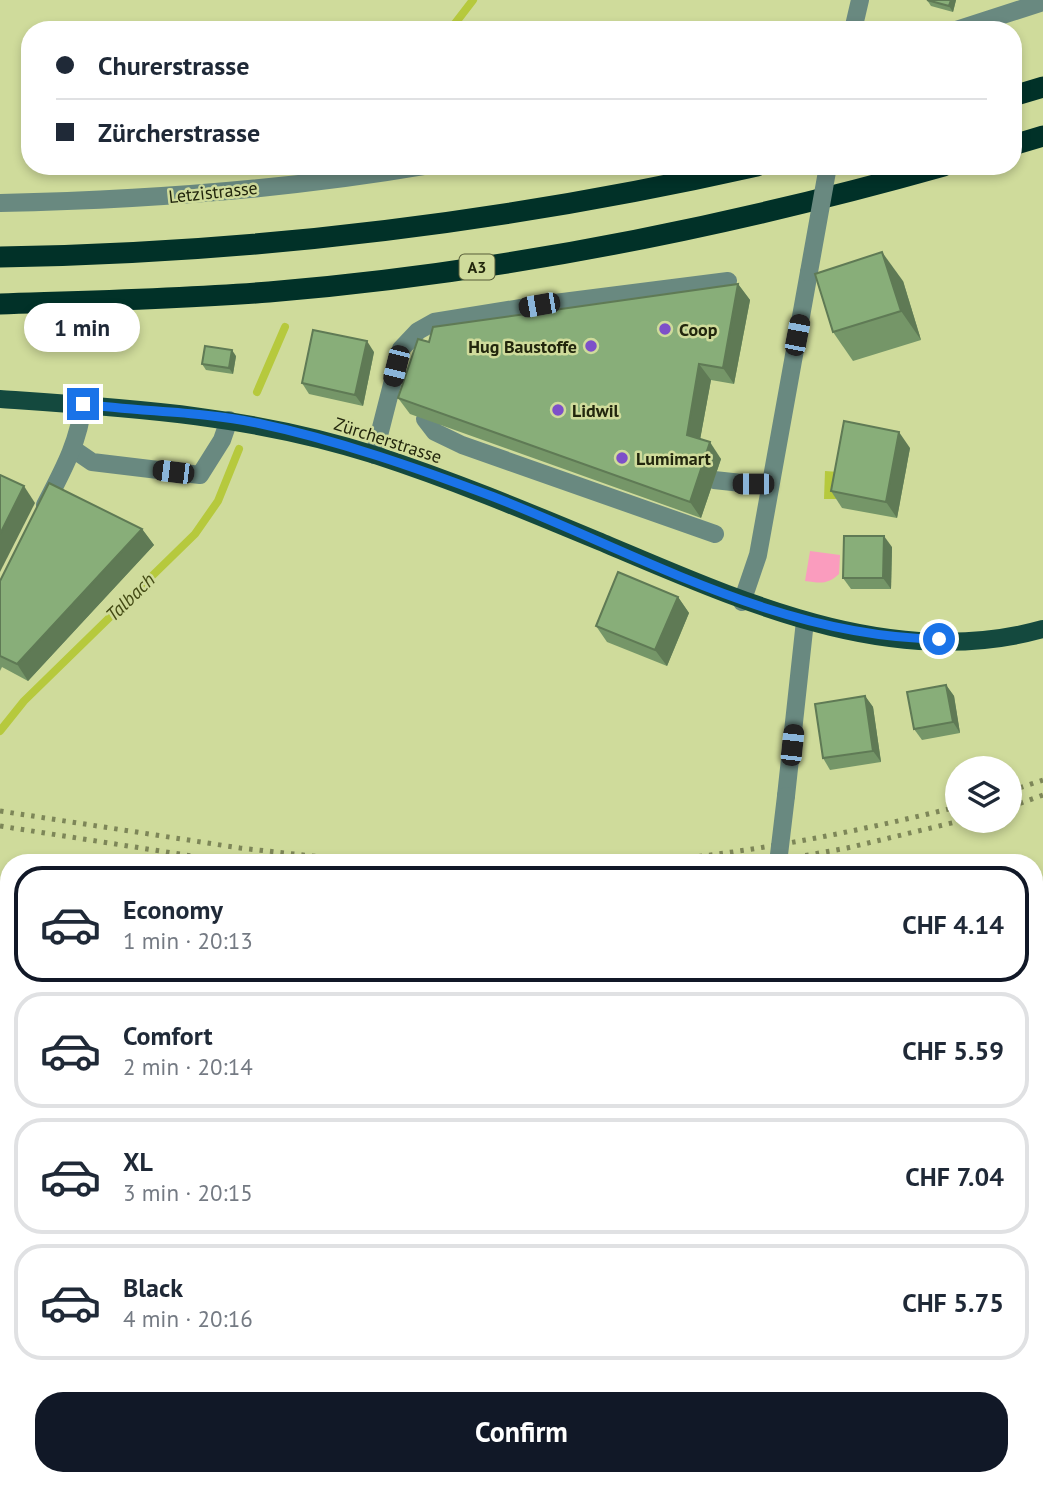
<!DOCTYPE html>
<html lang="en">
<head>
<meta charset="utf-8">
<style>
  :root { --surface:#fff; --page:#f6f6f7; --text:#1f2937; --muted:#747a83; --line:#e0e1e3; --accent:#111827 }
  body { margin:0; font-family:"PT Sans",sans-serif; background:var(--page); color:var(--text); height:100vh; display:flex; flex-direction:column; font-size:26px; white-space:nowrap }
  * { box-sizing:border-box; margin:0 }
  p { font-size:23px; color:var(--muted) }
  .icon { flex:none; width:38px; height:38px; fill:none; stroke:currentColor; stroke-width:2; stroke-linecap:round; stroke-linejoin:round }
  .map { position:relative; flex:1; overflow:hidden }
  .details { position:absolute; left:0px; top:854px; width:1043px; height:632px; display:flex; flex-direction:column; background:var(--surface); border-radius:28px 28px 0 0; box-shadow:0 4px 10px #0003 }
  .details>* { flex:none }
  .top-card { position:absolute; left:21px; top:21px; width:1001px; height:154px; border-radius:28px; box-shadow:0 4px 10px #0003; display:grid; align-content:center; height:154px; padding:0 35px; background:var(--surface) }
  .controls { position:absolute; left:945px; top:756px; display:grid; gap:14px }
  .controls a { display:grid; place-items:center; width:77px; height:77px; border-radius:50%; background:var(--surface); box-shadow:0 4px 10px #0003; font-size:35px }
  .end { position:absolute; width:32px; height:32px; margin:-16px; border:9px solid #1a73e8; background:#fff; box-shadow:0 0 0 4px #fff }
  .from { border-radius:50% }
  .bubble { position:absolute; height:49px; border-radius:24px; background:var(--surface); box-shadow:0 4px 10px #0003; font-size:23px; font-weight:700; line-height:49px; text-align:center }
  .car { position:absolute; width:21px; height:42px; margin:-21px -10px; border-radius:9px; box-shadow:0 0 5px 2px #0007; background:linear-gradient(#222 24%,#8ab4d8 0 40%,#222 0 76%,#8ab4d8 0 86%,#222 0) }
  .top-card b { display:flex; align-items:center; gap:24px; height:66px; font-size:26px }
  .top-card b+b { border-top:2px solid var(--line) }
  .top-card i { width:18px; height:18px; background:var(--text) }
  ul { padding:12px 0 0; list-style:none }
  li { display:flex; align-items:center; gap:21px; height:116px; margin:0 14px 10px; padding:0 21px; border:4px solid var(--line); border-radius:28px }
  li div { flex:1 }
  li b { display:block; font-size:26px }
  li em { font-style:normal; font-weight:700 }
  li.active { border-color:var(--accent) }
  li>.icon { width:63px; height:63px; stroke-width:1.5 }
  .action { display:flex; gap:14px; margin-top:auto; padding:14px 35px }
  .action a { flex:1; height:80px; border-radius:28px; background:var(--accent); color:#fff; font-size:28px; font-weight:700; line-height:80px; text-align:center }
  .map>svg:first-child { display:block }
</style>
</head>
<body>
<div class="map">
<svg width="1043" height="1485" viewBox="0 0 1043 1485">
  <rect width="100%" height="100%" fill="#cfdb9b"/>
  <!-- green -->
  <path fill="#fa9cbe" d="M810,551L840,555L839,574C827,585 820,583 805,581Z"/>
  <!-- water -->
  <g fill="#b6c93d">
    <polygon points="825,471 839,472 838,499 824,499"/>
    <polygon points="1043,1180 1043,1485 420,1485 430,1477 1034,1477 1034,1192"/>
    <polygon points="9,1460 9,1477 127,1477 144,1485 0,1485 0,1463"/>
  </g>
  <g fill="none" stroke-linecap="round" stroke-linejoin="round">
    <!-- stream -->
    <g stroke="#b6c93d" stroke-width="8">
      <polyline points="450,30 473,0"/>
      <polyline points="257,392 285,327"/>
      <polyline points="0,731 24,701 195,534 218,501 239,449"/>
    </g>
    <!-- minor -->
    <g stroke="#698980" stroke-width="18">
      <polyline points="853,30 860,0"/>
      <polyline points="956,30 1043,2"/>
      <path d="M0,203C142,200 285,190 425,166"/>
      <polyline points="425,419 435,432 462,445 715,534"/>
      <polyline points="73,449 92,462 200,475 222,440 229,420"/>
      <polyline points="374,455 401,349 418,331 434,322 539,305 728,281"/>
      <polyline points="714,480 770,486"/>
      <path d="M45,505C62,472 79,442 83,404"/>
      <polyline points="742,602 758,555 809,272"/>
      <polyline points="786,796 805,621"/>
    </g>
    <!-- major -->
    <path stroke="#14493e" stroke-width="18" d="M0,399C130,408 250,415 375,455C455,481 531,513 608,545C743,602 894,671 1043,629"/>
    <!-- highway -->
    <g stroke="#013128" stroke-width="21">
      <polyline points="1013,96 1043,87"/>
      <polyline points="1013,145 1043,136"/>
      <path d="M0,257C256,253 508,222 757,166"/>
      <path d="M0,304C90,301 180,299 269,292C497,273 724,228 944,166"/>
    </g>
    <!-- rail -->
    <g stroke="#7d8658" stroke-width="5" stroke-dasharray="3.5 7" stroke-linecap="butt">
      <polyline points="1010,791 1043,780"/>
      <polyline points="1010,807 1043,795"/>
      <polyline points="0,811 240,848 375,863"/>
      <polyline points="0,826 237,863"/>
      <path d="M636,863C745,854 851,833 957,807"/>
      <polyline points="764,863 847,848 960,821"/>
    </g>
    <!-- minor-bridge -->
    <g stroke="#698980" stroke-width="18">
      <polyline points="809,272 828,166"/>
      <polyline points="778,863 786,796"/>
    </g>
  </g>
  <!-- wall -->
  <g fill="#759668">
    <polygon points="927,0 956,0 953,12 931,6"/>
    <polygon points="903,281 921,340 853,361 833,332"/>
    <polygon points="738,284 750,300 734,384 711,380 700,439 721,459 701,518 410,414 398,398 429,342"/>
    <polygon points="374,352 363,406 309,394 302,383"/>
    <polygon points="236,356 233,374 206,370 202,364"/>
    <polygon points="910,448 897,518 842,508 831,491"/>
    <polygon points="142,529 154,545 28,681 2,667 0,671 0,581"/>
    <polygon points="892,547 891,589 851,589 843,578"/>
    <polygon points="678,597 689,613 667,666 607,642 596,626"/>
    <polygon points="946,685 954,696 960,733 922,740 914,729"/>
    <polygon points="865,696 873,707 881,762 830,770 823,758"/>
  </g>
  <!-- shaded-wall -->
  <g fill="#5f7a55">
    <polygon points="951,0 956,0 953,12 949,6"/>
    <polygon points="882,252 903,281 921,340 901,311"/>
    <polygon points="738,284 750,300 734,384 723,368"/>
    <polygon points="367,341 374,352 363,406 355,395"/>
    <polygon points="232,350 236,356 233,374 229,368"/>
    <polygon points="699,364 711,380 698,451 687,435"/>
    <polygon points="899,432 910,448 897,518 886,502"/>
    <polygon points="710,442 721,459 701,518 690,502"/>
    <polygon points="24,486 35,503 0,572 0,534"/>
    <polygon points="142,529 154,545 28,681 17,664"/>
    <polygon points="884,536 892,547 891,589 883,578"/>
    <polygon points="678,597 689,613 667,666 655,650"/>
    <polygon points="946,685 954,696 960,733 953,722"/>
    <polygon points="865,696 873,707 881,762 873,751"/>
  </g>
  <!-- building -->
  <g fill="#88ae79" stroke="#5f7a55" stroke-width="2">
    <polygon points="927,0 951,0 949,6"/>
    <polygon points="882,252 901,311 833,332 815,274"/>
    <polygon points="738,284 723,368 699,364 687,435 710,442 690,502 398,398 418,339 429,342 433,327"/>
    <polygon points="313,330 367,341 355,395 302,383"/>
    <polygon points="205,346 232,350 229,368 202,364"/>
    <polygon points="844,421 899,432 886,502 831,491"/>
    <polygon points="0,475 24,486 0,534"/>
    <polygon points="49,483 142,529 17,664 0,656 0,581"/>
    <polygon points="844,536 884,536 883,578 843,578"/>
    <polygon points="618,572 678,597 655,650 596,626"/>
    <polygon points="946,685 953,722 914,729 907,692"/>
    <polygon points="865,696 873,751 823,758 815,704"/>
    <polygon points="8,1240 9,1240 9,1292 7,1292"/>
  </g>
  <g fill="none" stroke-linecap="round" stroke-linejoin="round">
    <!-- route -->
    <path stroke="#1a73e8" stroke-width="9" d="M83,404C141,412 200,411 257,423C337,440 417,468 494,497C639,554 779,637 939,639"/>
  </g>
  <!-- markers -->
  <g fill="#7d50c9" stroke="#cfdb9b" stroke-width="2.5">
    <circle cx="665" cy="329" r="7"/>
    <circle cx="591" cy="346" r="7"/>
    <circle cx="558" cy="410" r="7"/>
    <circle cx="622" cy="458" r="7"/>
  </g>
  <g text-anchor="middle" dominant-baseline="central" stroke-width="5" stroke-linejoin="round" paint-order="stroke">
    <!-- shield labels -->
    <rect fill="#cfdb9b" stroke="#565c38" stroke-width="2" x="459.5" y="254.5" width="35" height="25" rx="5"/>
    <g font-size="16" font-weight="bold" fill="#22260d">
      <text x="477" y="267">A3</text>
    </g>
    <!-- street labels -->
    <g font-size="18" fill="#22260d" stroke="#cfdb9b">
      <text transform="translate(213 192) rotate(-6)">Letzistrasse</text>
      <text transform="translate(388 440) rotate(18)">Zürcherstrasse</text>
    </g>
    <!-- poi labels -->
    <g font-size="18" font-weight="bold" fill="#22260d" stroke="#cfdb9b" text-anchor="start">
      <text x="679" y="329">Coop</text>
      <text x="577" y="346" text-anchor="end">Hug Baustoffe</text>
      <text x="572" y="410">Lidwil</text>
      <text x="636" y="458">Lumimart</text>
    </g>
    <!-- water labels -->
    <g font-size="19" font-style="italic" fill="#444b15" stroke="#cfdb9b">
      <text transform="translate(130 597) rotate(-44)">Talbach</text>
    </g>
  </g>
</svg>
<div class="controls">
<a><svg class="icon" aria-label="layers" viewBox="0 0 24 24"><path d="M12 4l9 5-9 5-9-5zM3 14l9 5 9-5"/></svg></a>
</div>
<i class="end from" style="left:939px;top:639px"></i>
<i class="end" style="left:83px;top:404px"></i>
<div class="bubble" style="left:24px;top:303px;width:116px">1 min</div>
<i class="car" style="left:539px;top:305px;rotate:260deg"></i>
<i class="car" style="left:797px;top:335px;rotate:11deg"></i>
<i class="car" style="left:396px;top:366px;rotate:194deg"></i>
<i class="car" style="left:173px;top:472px;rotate:277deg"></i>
<i class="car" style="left:753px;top:484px;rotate:270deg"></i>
<i class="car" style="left:792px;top:745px;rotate:6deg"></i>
<div class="top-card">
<b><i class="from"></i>Churerstrasse</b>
<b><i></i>Zürcherstrasse</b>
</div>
<section class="details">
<ul>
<li class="active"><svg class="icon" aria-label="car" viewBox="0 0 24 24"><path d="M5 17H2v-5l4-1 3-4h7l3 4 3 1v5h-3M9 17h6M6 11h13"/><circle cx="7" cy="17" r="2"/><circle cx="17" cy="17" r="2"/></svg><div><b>Economy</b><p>1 min · 20:13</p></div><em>CHF 4.14</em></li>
<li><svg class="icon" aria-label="car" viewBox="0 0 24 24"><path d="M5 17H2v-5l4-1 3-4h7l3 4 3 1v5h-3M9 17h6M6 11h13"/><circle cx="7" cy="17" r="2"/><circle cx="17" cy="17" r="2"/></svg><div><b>Comfort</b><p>2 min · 20:14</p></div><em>CHF 5.59</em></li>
<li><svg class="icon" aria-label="car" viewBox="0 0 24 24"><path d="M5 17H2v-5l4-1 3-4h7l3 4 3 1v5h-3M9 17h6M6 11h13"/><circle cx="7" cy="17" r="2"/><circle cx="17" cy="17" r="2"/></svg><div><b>XL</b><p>3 min · 20:15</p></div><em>CHF 7.04</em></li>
<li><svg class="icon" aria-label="car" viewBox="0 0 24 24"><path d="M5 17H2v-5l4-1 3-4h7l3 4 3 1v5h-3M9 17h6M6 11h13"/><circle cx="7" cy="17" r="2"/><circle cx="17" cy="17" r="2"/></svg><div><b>Black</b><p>4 min · 20:16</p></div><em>CHF 5.75</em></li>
</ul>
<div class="action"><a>Confirm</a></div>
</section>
</div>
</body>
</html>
